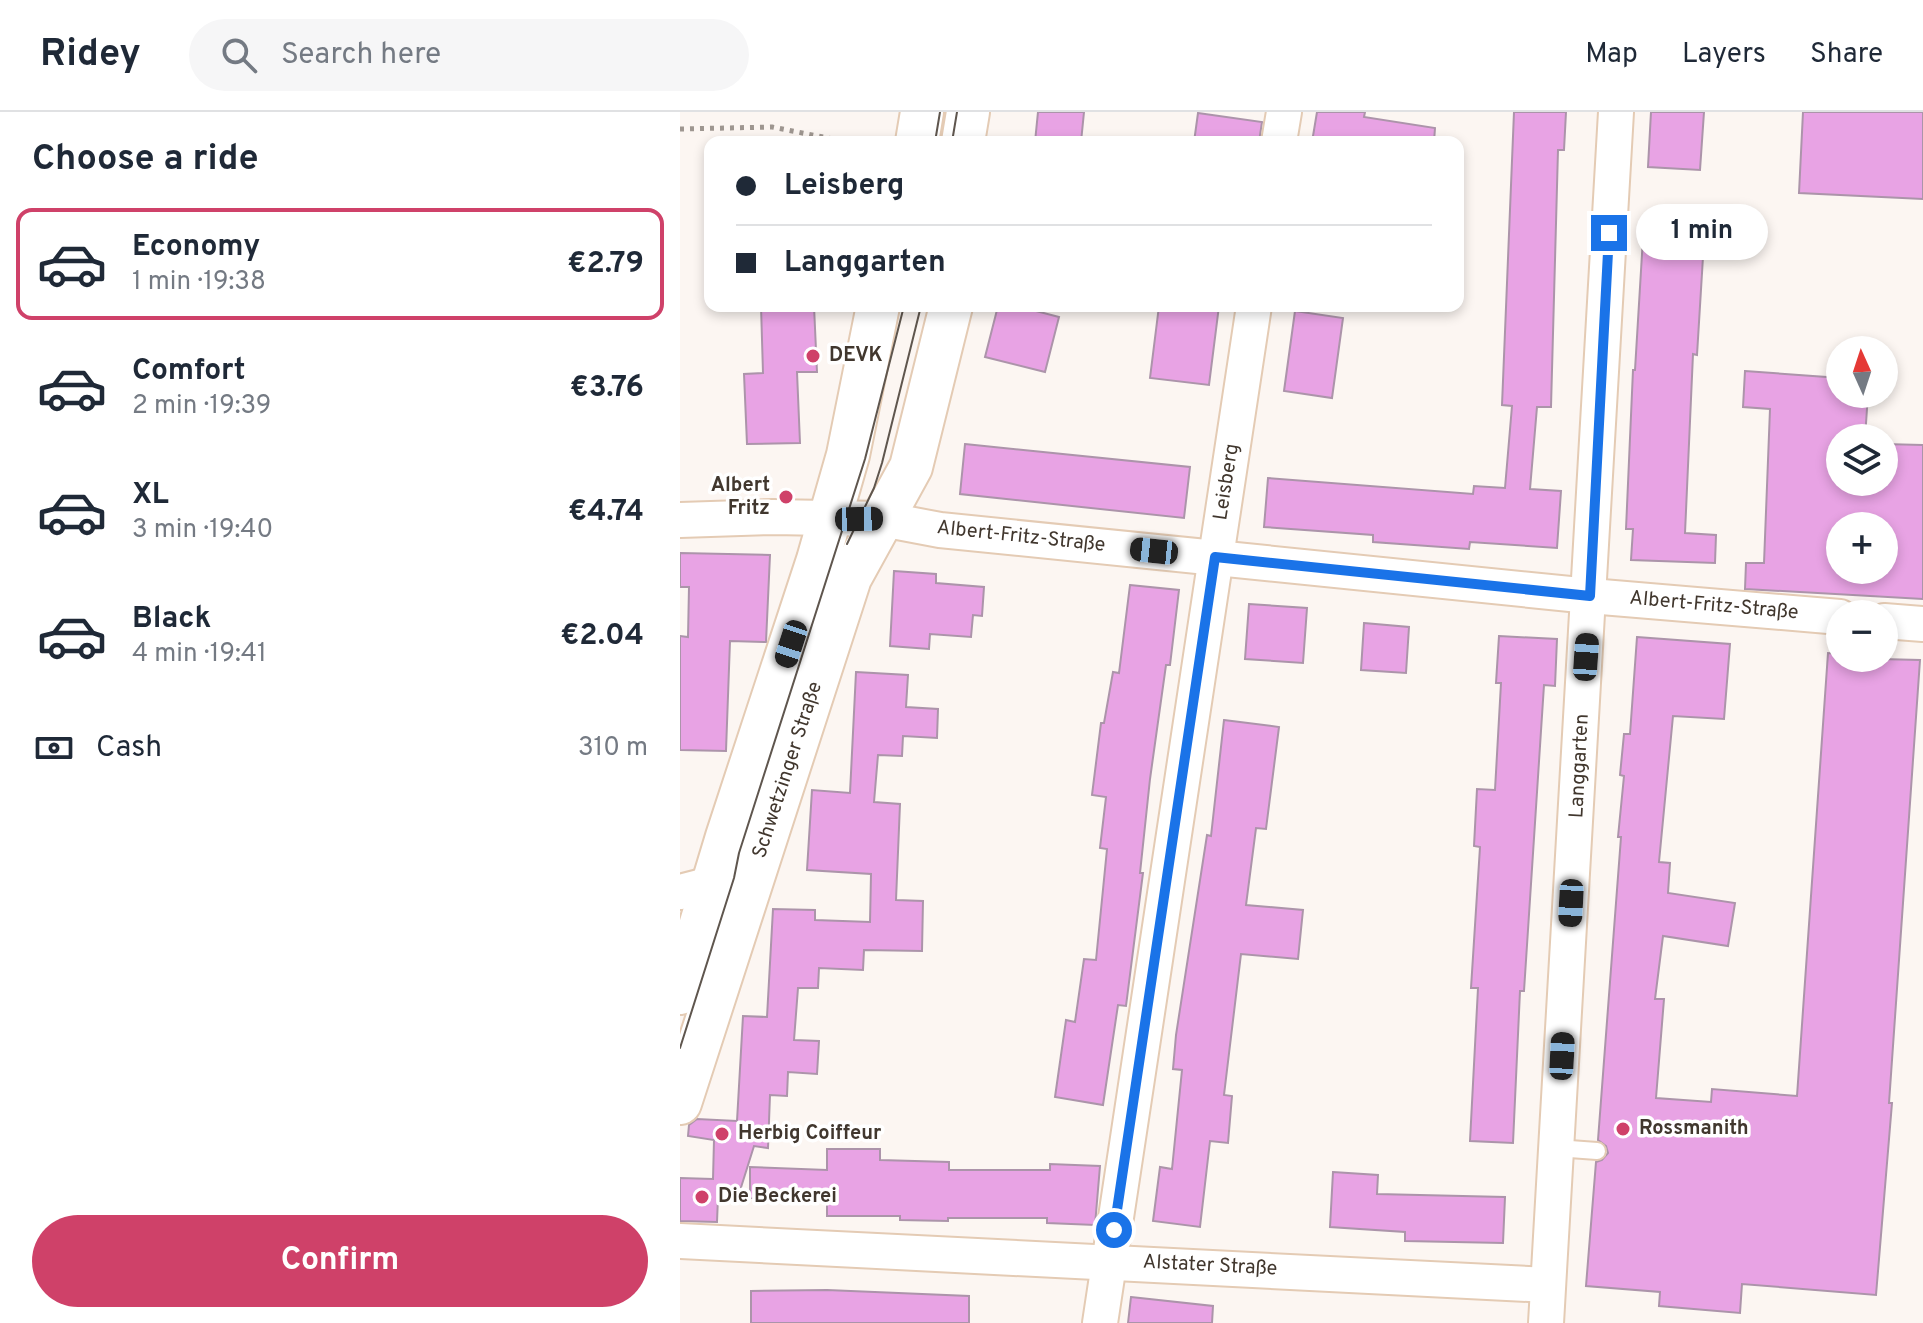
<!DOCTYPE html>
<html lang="en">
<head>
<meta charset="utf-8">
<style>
  :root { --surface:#fff; --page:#f6f6f7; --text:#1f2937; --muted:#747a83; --line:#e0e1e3; --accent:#cf4169 }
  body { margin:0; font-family:Overpass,sans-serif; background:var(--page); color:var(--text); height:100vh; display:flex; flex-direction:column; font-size:30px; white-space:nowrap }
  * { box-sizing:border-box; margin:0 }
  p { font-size:26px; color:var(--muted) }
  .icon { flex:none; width:44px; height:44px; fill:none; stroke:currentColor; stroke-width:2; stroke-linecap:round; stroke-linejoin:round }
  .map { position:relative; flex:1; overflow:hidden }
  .panel { display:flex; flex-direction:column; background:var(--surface); width:680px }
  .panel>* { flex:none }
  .banner { position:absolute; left:24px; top:24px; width:760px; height:176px; border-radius:16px; box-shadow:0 4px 12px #0003; display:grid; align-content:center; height:176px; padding:0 32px; background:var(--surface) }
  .needle { width:52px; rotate:357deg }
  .controls { position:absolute; left:1146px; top:224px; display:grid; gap:16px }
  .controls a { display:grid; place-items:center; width:72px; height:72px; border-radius:50%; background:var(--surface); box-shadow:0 4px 12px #0003; font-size:40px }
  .end { position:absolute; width:36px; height:36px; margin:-18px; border:10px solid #1a73e8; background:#fff; box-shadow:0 0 0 4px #fff }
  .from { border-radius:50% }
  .bubble { position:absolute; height:56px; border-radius:28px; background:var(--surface); box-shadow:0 4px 12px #0003; font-size:26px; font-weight:700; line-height:56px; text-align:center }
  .car { position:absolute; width:24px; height:48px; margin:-24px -12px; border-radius:10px; box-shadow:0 0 6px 2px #0007; background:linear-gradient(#222 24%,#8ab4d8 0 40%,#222 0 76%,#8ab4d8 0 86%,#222 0) }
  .banner b { display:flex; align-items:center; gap:28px; height:76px; font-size:30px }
  .banner b+b { border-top:2px solid var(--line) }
  .banner i { width:20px; height:20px; background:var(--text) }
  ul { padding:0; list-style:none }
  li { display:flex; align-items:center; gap:24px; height:112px; margin:0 16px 12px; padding:0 16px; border:4px solid transparent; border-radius:16px }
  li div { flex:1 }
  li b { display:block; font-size:30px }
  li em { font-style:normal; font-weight:700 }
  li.active { border-color:var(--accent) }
  li>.icon { width:72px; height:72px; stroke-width:1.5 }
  h2 { padding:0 32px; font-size:36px; line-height:96px }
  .pay { display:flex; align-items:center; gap:20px; height:88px; padding:0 32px; font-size:30px }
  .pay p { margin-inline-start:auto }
  .primary-button { display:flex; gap:16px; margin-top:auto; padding:16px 32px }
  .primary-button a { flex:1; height:92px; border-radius:48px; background:var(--accent); color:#fff; font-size:32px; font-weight:700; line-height:92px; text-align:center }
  header { display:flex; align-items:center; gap:48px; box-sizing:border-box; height:112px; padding:0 40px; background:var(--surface); border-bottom:2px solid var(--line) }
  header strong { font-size:38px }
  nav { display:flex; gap:44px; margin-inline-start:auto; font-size:28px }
  .search { width:560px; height:72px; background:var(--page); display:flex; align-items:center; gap:20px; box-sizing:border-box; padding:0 28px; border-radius:44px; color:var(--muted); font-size:30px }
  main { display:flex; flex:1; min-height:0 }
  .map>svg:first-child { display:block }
</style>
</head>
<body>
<header>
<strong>Ridey</strong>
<div class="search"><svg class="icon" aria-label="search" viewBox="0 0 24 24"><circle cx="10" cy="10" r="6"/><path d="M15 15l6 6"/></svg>Search here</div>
<nav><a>Map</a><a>Layers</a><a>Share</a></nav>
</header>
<main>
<section class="panel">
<h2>Choose a ride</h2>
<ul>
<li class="active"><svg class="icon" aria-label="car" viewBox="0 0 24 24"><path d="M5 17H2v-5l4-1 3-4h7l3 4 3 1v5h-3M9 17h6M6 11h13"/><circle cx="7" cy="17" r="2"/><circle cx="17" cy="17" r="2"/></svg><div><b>Economy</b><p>1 min · 19:38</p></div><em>€2.79</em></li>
<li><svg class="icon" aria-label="car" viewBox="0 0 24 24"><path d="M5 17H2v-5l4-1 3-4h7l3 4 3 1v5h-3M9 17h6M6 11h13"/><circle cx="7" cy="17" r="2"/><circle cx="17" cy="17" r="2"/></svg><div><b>Comfort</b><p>2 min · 19:39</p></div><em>€3.76</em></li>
<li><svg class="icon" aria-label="car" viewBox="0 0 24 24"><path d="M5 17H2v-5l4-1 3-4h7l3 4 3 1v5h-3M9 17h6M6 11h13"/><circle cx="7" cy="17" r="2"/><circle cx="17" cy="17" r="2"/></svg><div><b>XL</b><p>3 min · 19:40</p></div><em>€4.74</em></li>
<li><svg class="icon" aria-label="car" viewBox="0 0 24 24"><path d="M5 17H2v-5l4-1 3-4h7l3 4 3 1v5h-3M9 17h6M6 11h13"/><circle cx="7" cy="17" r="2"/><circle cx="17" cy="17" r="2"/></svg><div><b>Black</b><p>4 min · 19:41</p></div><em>€2.04</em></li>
</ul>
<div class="pay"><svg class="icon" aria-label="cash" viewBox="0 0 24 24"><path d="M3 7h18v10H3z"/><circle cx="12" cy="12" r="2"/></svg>Cash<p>310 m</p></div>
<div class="primary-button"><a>Confirm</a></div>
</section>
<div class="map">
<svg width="1243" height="1211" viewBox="0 0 1243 1211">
  <rect width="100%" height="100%" fill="#fcf6f2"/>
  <!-- building -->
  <g fill="#e8a3e4" stroke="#ac94aa" stroke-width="2" fill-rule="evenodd">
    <polygon points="358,0 404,0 401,30 355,30"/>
    <polygon points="637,0 685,0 684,5 755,16 754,30 632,30"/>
    <polygon points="834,0 886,0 884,38 878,38 871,295 857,295 850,377 881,379 877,436 790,430 789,437 693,430 693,423 584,415 588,366 793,382 794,374 825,376 832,294 822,293"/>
    <polygon points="971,0 1024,0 1020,58 968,55"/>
    <polygon points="1123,0 1243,0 1243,87 1119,81"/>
    <polygon points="518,1 582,10 579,30 514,30"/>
    <polygon points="964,109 1025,112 1017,243 1013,242 1005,421 1036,423 1035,451 951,448 953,417 946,417 953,258 955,258"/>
    <polygon points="81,194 134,194 137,260 117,260 120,331 67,332 64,262 83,261"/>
    <polygon points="318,194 337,194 379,205 365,260 305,245"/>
    <polygon points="479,194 539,194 529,273 470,266"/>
    <polygon points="615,199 663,206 652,286 604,279"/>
    <path d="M1065,259L1160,266V282H1188L1185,326H1160V370H1204V332L1243,333V487L1065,477L1066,451H1084L1090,297L1063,295ZM1160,414H1204V458H1160Z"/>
    <polygon points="285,332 510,355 504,406 280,382"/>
    <polygon points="0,441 90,443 86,530 50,529 46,639 0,638 0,524 8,525 9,475 0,475"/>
    <polygon points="214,459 256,462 256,471 304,475 302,504 293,503 291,525 250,522 249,537 210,534"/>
    <polygon points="450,473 499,478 490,553 486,553 470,667 460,761 463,761 446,894 438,893 423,993 375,985 386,908 395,910 404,847 416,848 427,737 420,736 426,685 412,683 421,611 424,611 433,560 439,561"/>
    <polygon points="569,492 627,496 623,551 565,547"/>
    <polygon points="684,511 729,515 726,561 681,558"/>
    <polygon points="819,524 877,527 875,574 864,573 844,879 840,879 833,1031 790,1029 798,876 791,876 800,735 794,734 797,677 815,678 821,571 816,571"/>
    <polygon points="957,525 1050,532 1044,607 993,604 979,750 990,751 988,781 1055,791 1048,834 983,824 975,887 984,887 976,986 1031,990 1032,977 1117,984 1148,541 1160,542 1160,546 1240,548 1209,991 1212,991 1196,1183 1062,1172 1060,1201 979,1194 980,1180 906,1174 916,1050 922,1048 928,1041 926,1034 918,1028 941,725 938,725 944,664 940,663 944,622 950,622"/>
    <polygon points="176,560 228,563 226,595 258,597 257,626 223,624 222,644 198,643 194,690 220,692 216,788 243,789 242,839 184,838 183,858 139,856 138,876 118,876 114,928 139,929 137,962 108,960 107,984 90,983 88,1036 74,1034 58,1085 38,1085 37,1110 0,1109 0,1066 33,1067 34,1028 8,1024 9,1013 17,1007 57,1009 63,904 87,905 93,797 135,798 135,808 190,810 191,762 127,758 132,678 170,681"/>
    <polygon points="544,608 599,615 586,717 576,716 566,793 623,798 618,847 561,842 544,983 552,984 548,1031 530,1029 520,1115 473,1109 480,1055 492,1057 502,958 493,957 496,923 527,723 531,724"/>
    <polygon points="147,1037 200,1037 200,1048 269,1050 269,1058 370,1058 370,1052 420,1054 415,1113 367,1111 367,1106 268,1106 268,1109 220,1108 220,1104 147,1104 147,1089 70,1086 70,1055 147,1058"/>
    <polygon points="653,1060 698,1063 697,1082 825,1085 823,1131 725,1129 725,1120 650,1115"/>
    <polygon points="147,1178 289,1184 289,1211 71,1211 71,1179"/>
    <polygon points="451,1185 533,1194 532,1211 448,1211"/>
  </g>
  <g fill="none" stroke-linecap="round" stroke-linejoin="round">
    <!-- service casing -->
    <g stroke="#e4cbb4" stroke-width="20">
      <polyline id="service" points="876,1036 917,1039"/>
    </g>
    <!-- minor casing -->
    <g stroke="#e4cbb4" stroke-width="38">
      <g id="minor">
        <polyline points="599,30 604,0"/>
        <polyline points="0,408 93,405 202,407 260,418 910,484 1160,505"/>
        <polyline points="1204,509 1243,512"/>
        <polyline points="0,780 54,766"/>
        <polyline points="0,1129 868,1173"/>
        <polyline points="420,1211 574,194"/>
        <polyline points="866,1211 936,0"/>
      </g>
    </g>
    <!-- tertiary casing -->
    <g stroke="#e4cbb4" stroke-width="46">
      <g id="tertiary">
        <polyline points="237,30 242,0"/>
        <polyline points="283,30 288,0"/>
        <polyline points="0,881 47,725 138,448 168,343 198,194"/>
        <polyline points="0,991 170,466 231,355 271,194"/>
      </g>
    </g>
    <!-- path -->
    <polyline stroke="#9e9690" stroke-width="5" stroke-dasharray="4 6" stroke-linecap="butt" points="0,17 92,15 168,30"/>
    <!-- service -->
    <use href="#service" stroke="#fff" stroke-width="16"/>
    <!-- minor -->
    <use href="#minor" stroke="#fff" stroke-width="34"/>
    <!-- tertiary -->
    <use href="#tertiary" stroke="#fff" stroke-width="42"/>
    <!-- tram -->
    <g stroke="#5f564e" stroke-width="2">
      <polyline points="255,30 260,0"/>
      <polyline points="272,30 277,0"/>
      <polyline points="167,432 194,376 202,351 241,194"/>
      <polyline points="0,936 54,766 59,741 185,347 224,194"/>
    </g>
  </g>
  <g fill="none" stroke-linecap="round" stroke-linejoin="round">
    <!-- route -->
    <polyline stroke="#1a73e8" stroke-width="10" points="434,1118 535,445 910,484 929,121"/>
  </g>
  <!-- markers -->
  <g fill="#cf4169" stroke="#fff" stroke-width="3">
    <circle cx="133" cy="244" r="8"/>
    <circle cx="106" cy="385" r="8"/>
    <circle cx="943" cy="1017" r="8"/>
    <circle cx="42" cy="1022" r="8"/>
    <circle cx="22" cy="1085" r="8"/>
  </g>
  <g text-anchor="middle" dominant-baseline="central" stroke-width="7" stroke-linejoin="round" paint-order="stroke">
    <!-- poi labels -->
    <g font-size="20" font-weight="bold" fill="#41372e" stroke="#fff" text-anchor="start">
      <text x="149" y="244">DEVK</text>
      <text x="90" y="374" text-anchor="end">Albert<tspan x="90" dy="23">Fritz</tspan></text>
      <text x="959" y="1017">Rossmanith</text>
      <text x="58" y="1022">Herbig Coiffeur</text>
      <text x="38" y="1085">Die Beckerei</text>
    </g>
    <!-- street labels -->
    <g font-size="20" fill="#41372e" stroke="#fff">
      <text transform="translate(547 370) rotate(-81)">Leisberg</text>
      <text transform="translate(341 425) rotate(6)">Albert-Fritz-Straße</text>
      <text transform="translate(1034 494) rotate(5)">Albert-Fritz-Straße</text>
      <text transform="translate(900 654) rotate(-87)">Langgarten</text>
      <text transform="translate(108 658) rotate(-72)">Schwetzinger Straße</text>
      <text transform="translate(530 1154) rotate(3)">Alstater Straße</text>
    </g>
  </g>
</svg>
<div class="controls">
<a><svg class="needle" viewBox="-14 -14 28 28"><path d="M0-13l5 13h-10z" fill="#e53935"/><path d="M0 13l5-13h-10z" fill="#747a83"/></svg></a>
<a><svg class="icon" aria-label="layers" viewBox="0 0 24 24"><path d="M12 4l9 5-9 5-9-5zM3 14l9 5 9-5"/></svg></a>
<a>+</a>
<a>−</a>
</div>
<i class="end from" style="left:434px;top:1118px"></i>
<i class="end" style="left:929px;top:121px"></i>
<div class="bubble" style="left:956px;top:92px;width:132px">1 min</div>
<i class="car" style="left:179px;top:407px;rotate:89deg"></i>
<i class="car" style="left:474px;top:439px;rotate:276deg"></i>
<i class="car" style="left:111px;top:532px;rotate:198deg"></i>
<i class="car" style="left:906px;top:545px;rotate:4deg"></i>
<i class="car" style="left:891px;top:791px;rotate:183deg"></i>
<i class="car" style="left:882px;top:944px;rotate:3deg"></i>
<div class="banner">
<b><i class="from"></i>Leisberg</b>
<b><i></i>Langgarten</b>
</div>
</div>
</main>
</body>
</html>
